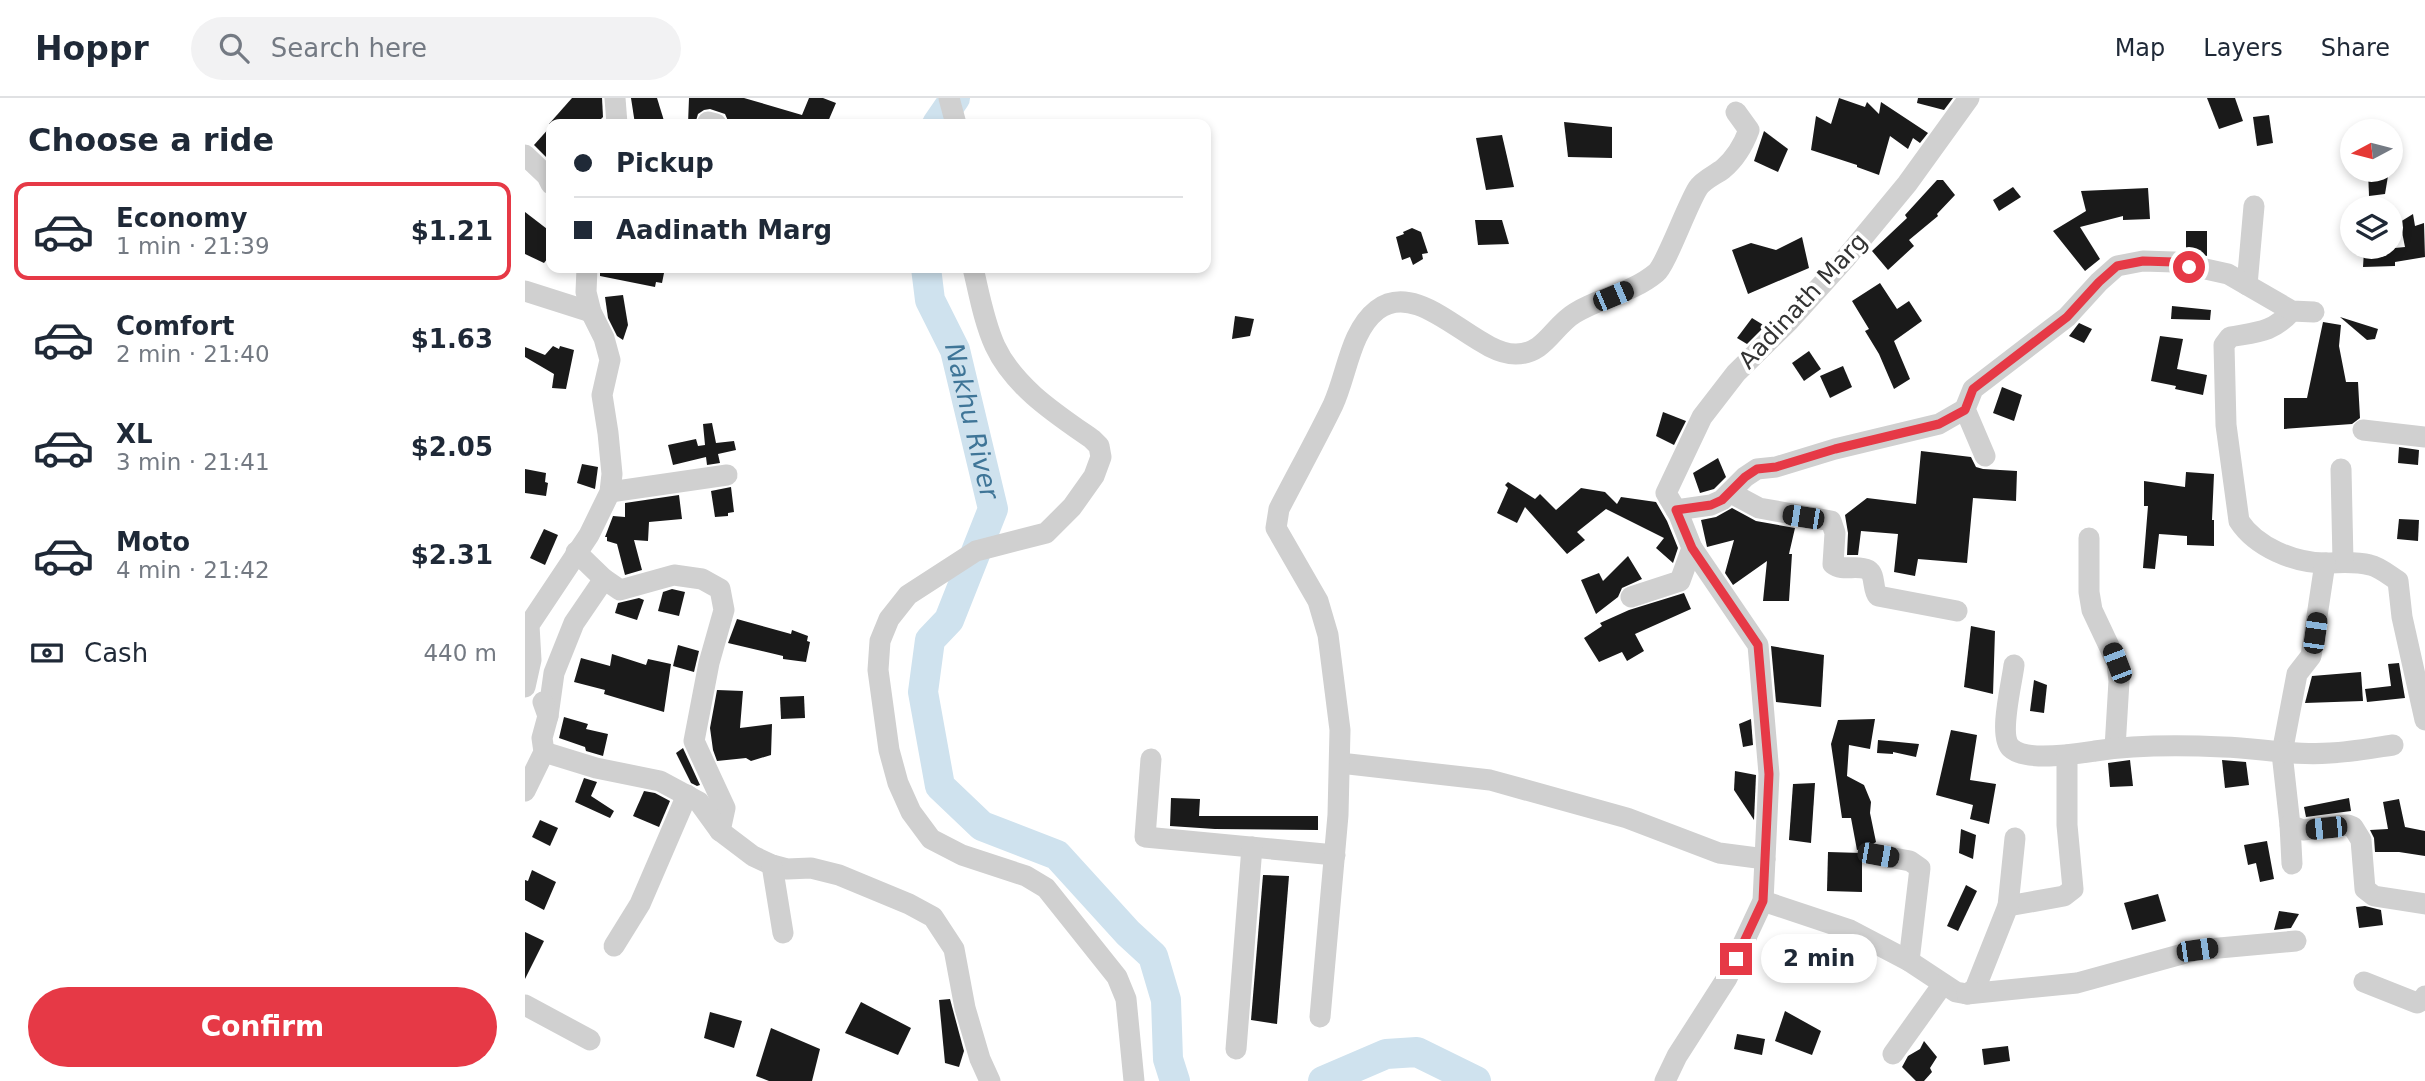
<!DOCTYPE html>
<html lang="en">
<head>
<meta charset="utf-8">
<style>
  :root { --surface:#fff; --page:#f2f2f3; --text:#1f2937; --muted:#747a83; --line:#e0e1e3; --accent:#e63946 }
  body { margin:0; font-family:"DejaVu Sans",sans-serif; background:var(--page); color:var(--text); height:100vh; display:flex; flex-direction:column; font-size:26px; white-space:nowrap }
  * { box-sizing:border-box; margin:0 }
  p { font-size:23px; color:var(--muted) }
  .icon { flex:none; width:38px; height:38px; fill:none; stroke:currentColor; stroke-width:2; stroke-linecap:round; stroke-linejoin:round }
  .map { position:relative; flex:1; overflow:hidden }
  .side { display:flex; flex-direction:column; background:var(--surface); width:525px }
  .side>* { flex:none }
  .hud { position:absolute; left:21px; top:21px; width:665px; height:154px; border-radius:14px; box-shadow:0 4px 10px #0003; display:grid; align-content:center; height:154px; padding:0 28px; background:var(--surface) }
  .needle { width:46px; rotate:263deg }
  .fabs { position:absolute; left:1815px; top:21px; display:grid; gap:14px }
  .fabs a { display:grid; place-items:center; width:63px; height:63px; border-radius:50%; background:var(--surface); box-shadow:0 4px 10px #0003; font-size:35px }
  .end { position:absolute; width:32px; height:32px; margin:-16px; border:9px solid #e63946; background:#fff; box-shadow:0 0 0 4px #fff }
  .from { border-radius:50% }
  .bubble { position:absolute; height:49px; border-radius:24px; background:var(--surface); box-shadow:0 4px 10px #0003; font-size:23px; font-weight:700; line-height:49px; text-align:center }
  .car { position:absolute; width:21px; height:42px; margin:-21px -10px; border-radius:9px; box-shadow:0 0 5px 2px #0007; background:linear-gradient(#222 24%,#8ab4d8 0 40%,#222 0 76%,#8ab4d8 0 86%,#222 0) }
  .hud b { display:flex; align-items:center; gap:24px; height:66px; font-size:26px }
  .hud b+b { border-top:2px solid var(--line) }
  .hud i { width:18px; height:18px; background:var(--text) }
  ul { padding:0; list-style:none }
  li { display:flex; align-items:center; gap:21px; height:98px; margin:0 14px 10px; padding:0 14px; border:4px solid transparent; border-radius:14px }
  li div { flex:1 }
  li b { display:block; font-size:26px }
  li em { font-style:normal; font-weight:700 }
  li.current { border-color:var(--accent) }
  li>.icon { width:63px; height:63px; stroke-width:1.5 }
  h2 { padding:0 28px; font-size:32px; line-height:84px }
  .pay { display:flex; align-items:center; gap:18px; height:77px; padding:0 28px; font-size:26px }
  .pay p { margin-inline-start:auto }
  .button { display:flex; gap:14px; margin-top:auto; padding:14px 28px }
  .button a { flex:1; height:80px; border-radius:42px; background:var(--accent); color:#fff; font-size:28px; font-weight:700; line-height:80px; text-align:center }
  header { display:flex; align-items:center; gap:42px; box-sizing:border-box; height:98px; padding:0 35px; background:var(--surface); border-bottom:2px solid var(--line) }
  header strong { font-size:33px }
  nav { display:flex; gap:38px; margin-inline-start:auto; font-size:24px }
  .search { width:490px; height:63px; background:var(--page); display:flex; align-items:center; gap:18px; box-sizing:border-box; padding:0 24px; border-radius:38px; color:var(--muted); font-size:26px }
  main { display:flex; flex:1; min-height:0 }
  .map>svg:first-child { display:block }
</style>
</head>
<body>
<header>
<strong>Hoppr</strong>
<div class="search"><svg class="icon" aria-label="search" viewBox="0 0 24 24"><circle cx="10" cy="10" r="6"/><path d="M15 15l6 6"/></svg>Search here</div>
<nav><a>Map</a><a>Layers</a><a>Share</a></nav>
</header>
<main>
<section class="side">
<h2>Choose a ride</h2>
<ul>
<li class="current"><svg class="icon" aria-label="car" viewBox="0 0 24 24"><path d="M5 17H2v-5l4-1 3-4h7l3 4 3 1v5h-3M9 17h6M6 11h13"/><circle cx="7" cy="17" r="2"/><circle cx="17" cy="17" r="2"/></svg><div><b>Economy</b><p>1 min · 21:39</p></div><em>$1.21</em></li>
<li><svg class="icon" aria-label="car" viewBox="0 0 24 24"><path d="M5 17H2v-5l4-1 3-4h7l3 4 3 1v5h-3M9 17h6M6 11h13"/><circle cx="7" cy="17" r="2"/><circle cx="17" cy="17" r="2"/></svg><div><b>Comfort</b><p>2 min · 21:40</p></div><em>$1.63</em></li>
<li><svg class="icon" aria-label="car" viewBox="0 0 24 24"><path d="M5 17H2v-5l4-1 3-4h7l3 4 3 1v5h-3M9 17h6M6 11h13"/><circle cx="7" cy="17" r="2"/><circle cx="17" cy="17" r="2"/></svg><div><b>XL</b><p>3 min · 21:41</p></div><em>$2.05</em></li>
<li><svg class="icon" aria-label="car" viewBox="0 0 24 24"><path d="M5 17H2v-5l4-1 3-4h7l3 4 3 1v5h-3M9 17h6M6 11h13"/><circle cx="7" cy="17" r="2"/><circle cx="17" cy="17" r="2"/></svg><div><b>Moto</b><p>4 min · 21:42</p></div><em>$2.31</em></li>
</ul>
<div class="pay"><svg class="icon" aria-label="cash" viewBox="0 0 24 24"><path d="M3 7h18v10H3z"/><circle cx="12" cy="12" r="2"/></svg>Cash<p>440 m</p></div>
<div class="button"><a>Confirm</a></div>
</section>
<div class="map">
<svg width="1900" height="983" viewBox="0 0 1900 983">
  <rect width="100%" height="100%" fill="#fff"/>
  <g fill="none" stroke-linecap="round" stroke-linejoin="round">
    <!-- river -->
    <g stroke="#cfe2ee" stroke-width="30">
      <polyline points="412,26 430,0"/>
      <path id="s1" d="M401,170L405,202L430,252L468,411L424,522L405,542L398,594L415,688L457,728L532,757L603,835L628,858L641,902L643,961L650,983"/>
      <polyline points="798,983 861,956 892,954 951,983"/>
    </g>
  </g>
  <!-- building -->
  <g fill="#1a1a1a">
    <polygon points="47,0 77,0 78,19 71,26 24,26"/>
    <polygon points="106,0 132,0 140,26 110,26"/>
    <polygon points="164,0 219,0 277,17 284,0 298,0 311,5 302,26 206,26 204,25 200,16 185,11 179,12 173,16 170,26 163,26"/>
    <polygon points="1314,0 1340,9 1342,4 1354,16 1356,4 1403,35 1395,45 1388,40 1383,51 1365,38 1354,77 1332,69 1332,67 1286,52 1291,18 1306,26"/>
    <polygon points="1393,0 1428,0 1419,12 1392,5"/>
    <polygon points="1682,0 1710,0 1718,23 1694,31"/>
    <polygon points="1744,17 1748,45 1732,48 1728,19"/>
    <polygon points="1039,24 1087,29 1087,60 1043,59"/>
    <polygon points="26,28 26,53 21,59 9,47"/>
    <polygon points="1239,33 1263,51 1253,74 1229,63"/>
    <polygon points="977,37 989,89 961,92 951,40"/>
    <polygon points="1843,72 1864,72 1860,96 1844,98"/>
    <polygon points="1412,82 1418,82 1430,97 1412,116 1413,118 1384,142 1389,148 1363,172 1347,153 1382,120 1380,117"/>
    <polygon points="1488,89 1496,99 1474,113 1468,102"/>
    <polygon points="1623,90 1625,121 1598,122 1598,118 1555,129 1575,161 1560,173 1528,133 1561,113 1556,93"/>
    <polygon points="0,114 26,134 26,156 19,165 0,156"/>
    <polygon points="1888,116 1890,128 1899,125 1900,159 1870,164 1870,168 1838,169 1839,153 1880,149 1875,124"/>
    <polygon points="950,122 977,122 984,146 953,147"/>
    <polygon points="887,130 896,134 903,155 897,156 898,161 888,167 885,159 877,162 871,139 879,136 878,134"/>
    <polygon points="1661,133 1682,133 1682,158 1661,153"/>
    <polygon points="1277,139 1284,170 1223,196 1207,152 1226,145 1251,152"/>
    <polygon points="75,170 140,170 137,185 131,184 130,189 75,178"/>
    <polygon points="1355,185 1372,211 1384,203 1397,223 1369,243 1385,281 1369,291 1354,256 1340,233 1344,231 1327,203"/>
    <polygon points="98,197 103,227 98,242 92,238 83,220 80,199"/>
    <polygon points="1647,208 1686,212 1685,222 1646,221"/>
    <polygon points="710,218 729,221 725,238 707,241"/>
    <polygon points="1815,219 1853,231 1850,241 1842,242"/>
    <polygon points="1227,220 1240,228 1222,246 1212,240"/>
    <polygon points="1798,224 1816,227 1814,248 1821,284 1833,284 1835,320 1827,326 1759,331 1759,300 1782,300"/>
    <polygon points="1554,225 1567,231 1559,245 1544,238"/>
    <polygon points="1635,238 1658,241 1652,271 1682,277 1678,297 1650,291 1651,288 1626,283"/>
    <polygon points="28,248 34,251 35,248 49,252 41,291 27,290 29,276 0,259 0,249 20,257"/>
    <polygon points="1284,253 1296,271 1279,283 1267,265"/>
    <polygon points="1318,268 1327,289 1305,300 1295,278"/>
    <polygon points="1477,289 1497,297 1489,323 1468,315"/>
    <polygon points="1138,314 1161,323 1149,347 1131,338"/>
    <polygon points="187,325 191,345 209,343 211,352 193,356 195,365 182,367 181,359 148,367 143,347 171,341 173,348 180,347 178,326"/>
    <polygon points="1874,349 1894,352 1893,367 1873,365"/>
    <polygon points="1396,353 1446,359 1451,369 1458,371 1492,373 1491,403 1448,400 1442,465 1393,461 1390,478 1369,474 1373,436 1336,433 1333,457 1322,457 1323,435 1320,417 1342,400 1391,406"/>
    <polygon points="1193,360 1201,379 1189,391 1175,395 1168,375"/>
    <polygon points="57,366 73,369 70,391 52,385"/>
    <polygon points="0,371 21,375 20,384 23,385 21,398 0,395"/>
    <polygon points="1661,374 1689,376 1687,422 1689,422 1689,448 1662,447 1662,438 1634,436 1630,471 1618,470 1623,408 1619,408 1619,383 1660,389"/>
    <polygon points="983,384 1010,401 1015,396 1031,412 1056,390 1080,394 1092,406 1096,399 1131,404 1142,423 1153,450 1148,465 1131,450 1139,440 1081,411 1052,434 1060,442 1042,456 1000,409 992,425 972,415 983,390 980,387"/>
    <polygon points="206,389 209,414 203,415 203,418 190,419 186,393"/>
    <polygon points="154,397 157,421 124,424 123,443 109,442 117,472 100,477 92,446 82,443 82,439 80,439 88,418 100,419 100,405"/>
    <polygon points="1207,410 1231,423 1270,430 1264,456 1267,456 1264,503 1238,503 1242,463 1208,487 1200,475 1209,442 1182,449 1176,422 1191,419"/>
    <polygon points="1874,421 1894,422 1893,443 1872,441"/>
    <polygon points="19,431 33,437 20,467 5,460"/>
    <polygon points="1103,458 1117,481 1097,490 1093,499 1071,516 1056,482 1074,475 1078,483"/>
    <polygon points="147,491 160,494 154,518 133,513 138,494"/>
    <polygon points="1159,495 1166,511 1110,536 1119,553 1102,563 1097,554 1074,564 1059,540 1077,528 1075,525 1104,512"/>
    <polygon points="114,500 119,502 112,522 90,515 93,505"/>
    <polygon points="212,521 266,536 267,532 283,538 282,543 285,544 281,564 258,561 258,558 203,545"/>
    <polygon points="1446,528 1470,533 1468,596 1439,589"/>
    <polygon points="153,547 174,553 169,574 148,568"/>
    <polygon points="1246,548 1299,557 1296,609 1251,604"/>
    <polygon points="87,556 121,567 123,561 146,566 139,614 79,596 80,592 49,584 56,560 85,568"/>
    <polygon points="1874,565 1880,600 1842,604 1840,591 1866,588 1863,566"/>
    <polygon points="1836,574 1838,603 1780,605 1787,578"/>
    <polygon points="1509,582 1522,587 1519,615 1505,613"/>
    <polygon points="192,592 218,593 215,630 247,626 246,657 226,663 221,660 192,663 188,652 185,630"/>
    <polygon points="279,598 280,620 256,621 255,599"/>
    <polygon points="39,619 63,626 61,631 83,636 78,658 61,653 60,649 34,640"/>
    <polygon points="1226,621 1228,647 1218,649 1214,626"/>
    <polygon points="1350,621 1345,651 1324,647 1322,678 1339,687 1346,704 1345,715 1351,744 1342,750 1332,752 1326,720 1317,720 1306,646 1313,622"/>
    <polygon points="1426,632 1452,637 1445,682 1471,686 1464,726 1445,721 1448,707 1411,697"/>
    <polygon points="1353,642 1394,646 1391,659 1368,654 1368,656 1352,655"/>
    <polygon points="158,650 175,687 172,688 166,685 151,655"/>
    <polygon points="1605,662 1608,688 1585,689 1583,665"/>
    <polygon points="1697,662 1721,664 1724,687 1700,690"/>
    <polygon points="1210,673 1231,677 1229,722 1209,692"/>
    <polygon points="59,680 72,684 66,698 89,713 85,720 50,704"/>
    <polygon points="1290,685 1286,745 1264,742 1268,686"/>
    <polygon points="119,693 130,695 145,703 134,729 108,718"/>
    <polygon points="646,700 675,701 674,718 793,718 793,732 690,731 645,728"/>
    <polygon points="1824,700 1826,713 1781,719 1779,709"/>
    <polygon points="1874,701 1880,729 1900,733 1900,758 1874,754 1850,754 1849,740 1845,732 1863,731 1858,704"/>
    <polygon points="15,722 33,730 25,748 7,739"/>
    <polygon points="1436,731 1451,737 1448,761 1434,755"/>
    <polygon points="1742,743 1749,781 1735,784 1731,765 1723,767 1719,747"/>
    <polygon points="1303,754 1337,755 1337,794 1302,793"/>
    <polygon points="7,772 31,784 19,812 0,802 0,782 3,783"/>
    <polygon points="738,777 764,778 752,926 726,922"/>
    <polygon points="1441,787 1452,793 1433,833 1422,828"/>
    <polygon points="1633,796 1641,823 1607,832 1599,805"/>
    <polygon points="1840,808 1856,812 1858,827 1834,830 1831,809"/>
    <polygon points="1754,813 1774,816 1766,830 1749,832"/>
    <polygon points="0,834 19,843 0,881"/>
    <polygon points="425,901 439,953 434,969 420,965 414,902"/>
    <polygon points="336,904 386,930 373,957 320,935"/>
    <polygon points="1260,913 1296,933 1287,957 1250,943"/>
    <polygon points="185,914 217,923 209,950 179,940"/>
    <polygon points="246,930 295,951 287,983 244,983 231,978"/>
    <polygon points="1212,936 1240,941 1237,957 1209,951"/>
    <polygon points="1399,943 1412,959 1405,970 1407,974 1399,983 1391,983 1377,969 1383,958 1395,951"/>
    <polygon points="1483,948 1485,963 1459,967 1457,951"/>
  </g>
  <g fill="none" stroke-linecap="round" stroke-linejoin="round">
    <!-- minor -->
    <g stroke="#d0d0d0" stroke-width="21">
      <polyline points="90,0 92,26"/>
      <polyline points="424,0 431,26"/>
      <polyline points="183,26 183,24 191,26"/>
      <polyline points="0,57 22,78 26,86"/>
      <path d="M448,170C454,195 459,224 470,248C489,289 531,316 567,341L574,348L576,359L569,378L547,409L521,435L451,453L383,497L364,521L355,543L353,572L364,652L373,685L386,714L406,741L437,757L501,778L521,790L592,879L601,901L609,983"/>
      <polyline points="1722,187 1729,108"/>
      <polyline points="0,193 66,214"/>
      <path d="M1767,213C1747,235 1732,234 1705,239L1699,247L1701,327L1714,423C1731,449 1769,465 1800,465C1816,465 1829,463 1845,467C1855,469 1865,478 1873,483L1877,519L1900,622"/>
      <polyline points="1838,332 1900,339"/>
      <polyline points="1460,358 1440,311 1448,291 1542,219 1574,184 1592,168 1618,163 1649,164 1703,176 1767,213 1789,214"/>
      <polyline points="1816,371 1818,463"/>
      <polyline points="85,394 202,377"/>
      <path d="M1206,395L1234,410L1306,423L1310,435L1308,466C1318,474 1332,466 1343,472C1351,477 1347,491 1353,498L1432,513"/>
      <polyline points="1151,412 1186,407 1197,402 1220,379 1232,371 1251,369 1310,351 1414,326 1440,311"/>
      <polyline points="1564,440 1564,494 1567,512 1592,565 1594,583 1590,650"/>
      <polyline points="51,454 79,481 95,492 149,477 177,481 195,491 199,512 184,565 169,643 200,710 195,733"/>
      <polyline points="1800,465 1786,558 1772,576 1757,655 1765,727 1778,732 1823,727 1828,729 1836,742 1840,791 1849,798 1900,806"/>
      <polyline points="1106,499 1155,483 1167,450 1154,417 1141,395 1177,319 1211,275 1264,223 1320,161 1382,86 1444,0"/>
      <path d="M1489,567C1487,585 1473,638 1486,650C1501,664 1550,656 1570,653C1610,647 1657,647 1698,649C1734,650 1769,658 1805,655C1826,654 1847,650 1868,647"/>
      <polyline points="0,589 6,562 4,527 64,437 85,394 87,376 83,335 77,297 85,262 79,240 66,214 61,194 62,170"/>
      <polyline points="23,618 29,575 49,525 79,481"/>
      <polyline points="19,654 71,670 135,683 174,704 195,733 228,758 247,767 262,771 286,770 314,777 384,806 408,819 429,851 440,910 455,961 465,983"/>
      <polyline points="626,661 620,739 810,757"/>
      <polyline points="815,665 965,682 1102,720 1194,755 1240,761"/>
      <polyline points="0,693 19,654 17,640 23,618 18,604"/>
      <polyline points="1765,727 1767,766"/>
      <polyline points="1353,757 1385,763 1395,770 1384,863"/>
      <polyline points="247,767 258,835"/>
      <polyline points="1238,803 1325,832 1384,863 1431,894 1442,896 1450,891 1483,808 1539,798 1548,791 1542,727 1542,657"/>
      <polyline points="1483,808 1490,740"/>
      <polyline points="89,848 115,806 162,697"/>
      <polyline points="1839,884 1892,905 1898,902 1900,898"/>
      <polyline points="1442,896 1552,885 1672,852 1771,843"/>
      <polyline points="0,907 65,942"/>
      <path d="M795,919L813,717L815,632L803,537L793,503L751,430L754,411C772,376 791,342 808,307C822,277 825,233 852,212C895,179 950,257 991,256C1020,256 1028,228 1050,215C1076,199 1107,195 1131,175C1141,167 1162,107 1173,90C1178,82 1190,77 1198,71C1211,60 1218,48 1224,32L1211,14"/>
      <polyline points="711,951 727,749"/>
      <polyline points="1368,956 1418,886"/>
      <polyline points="1140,983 1152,958 1202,880 1238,803 1244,676 1233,547 1167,450"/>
    </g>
  </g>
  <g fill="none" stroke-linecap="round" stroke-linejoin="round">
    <!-- route -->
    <polyline stroke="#e63946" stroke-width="9" points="1211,861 1238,803 1244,676 1233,547 1167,450 1151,412 1186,407 1197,402 1220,379 1232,371 1251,369 1310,351 1414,326 1440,312 1448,291 1542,219 1574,184 1592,168 1618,163 1649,164 1664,169"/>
  </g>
  <g text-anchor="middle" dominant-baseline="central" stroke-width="7" stroke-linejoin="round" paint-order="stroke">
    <!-- street labels -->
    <g font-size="24" fill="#333" stroke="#fff">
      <text transform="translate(1278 203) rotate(-47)">Aadinath Marg</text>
    </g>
    <!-- water labels -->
    <g font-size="26" font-style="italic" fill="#3f7597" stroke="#fff">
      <text stroke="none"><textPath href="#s1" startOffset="161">Nakhu River</textPath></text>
    </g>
  </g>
</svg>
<div class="fabs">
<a><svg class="needle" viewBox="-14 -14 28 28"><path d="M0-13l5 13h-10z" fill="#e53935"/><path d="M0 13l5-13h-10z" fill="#747a83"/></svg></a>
<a><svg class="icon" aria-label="layers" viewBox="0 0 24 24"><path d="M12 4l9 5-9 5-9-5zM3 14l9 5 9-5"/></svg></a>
</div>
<i class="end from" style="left:1664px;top:169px"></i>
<i class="end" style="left:1211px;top:861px"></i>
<div class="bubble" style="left:1236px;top:836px;width:116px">2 min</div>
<i class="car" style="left:1088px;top:198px;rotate:67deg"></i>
<i class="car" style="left:1278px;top:419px;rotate:279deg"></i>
<i class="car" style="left:1790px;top:535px;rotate:8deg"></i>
<i class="car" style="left:1592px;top:565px;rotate:339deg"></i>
<i class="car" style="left:1801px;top:730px;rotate:264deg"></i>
<i class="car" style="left:1353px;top:757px;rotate:100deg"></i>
<i class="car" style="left:1672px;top:852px;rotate:82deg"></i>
<div class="hud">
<b><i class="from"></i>Pickup</b>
<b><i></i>Aadinath Marg</b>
</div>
</div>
</main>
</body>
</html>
